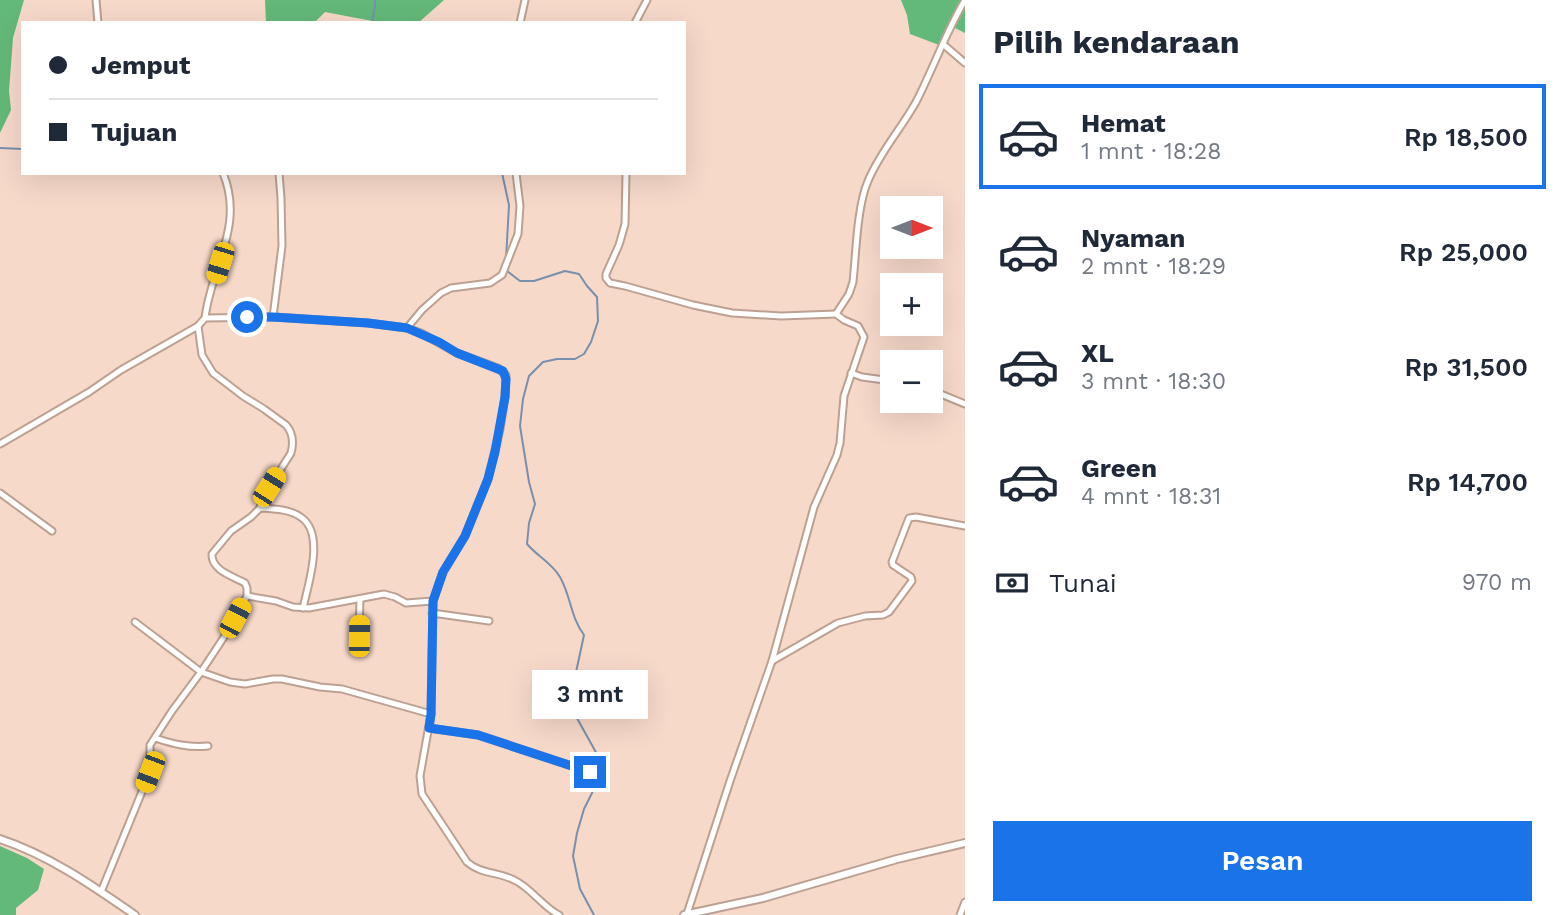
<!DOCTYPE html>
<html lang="id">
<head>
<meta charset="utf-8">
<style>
  :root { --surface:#fff; --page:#f2f2f3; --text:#1f2937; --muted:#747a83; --line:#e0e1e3; --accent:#1a73e8 }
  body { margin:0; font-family:"Work Sans",sans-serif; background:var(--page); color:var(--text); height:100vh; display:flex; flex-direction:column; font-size:26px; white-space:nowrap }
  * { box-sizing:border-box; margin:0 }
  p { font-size:23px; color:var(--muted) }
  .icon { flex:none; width:38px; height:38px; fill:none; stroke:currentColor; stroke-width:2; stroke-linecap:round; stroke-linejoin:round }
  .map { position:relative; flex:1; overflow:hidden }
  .drawer { display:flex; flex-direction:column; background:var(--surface); width:595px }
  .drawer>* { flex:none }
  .banner { position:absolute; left:21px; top:21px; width:665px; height:154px; border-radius:0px; box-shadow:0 7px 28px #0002; display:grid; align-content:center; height:154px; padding:0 28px; background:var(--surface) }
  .needle { width:46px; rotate:90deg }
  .controls { position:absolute; left:880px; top:196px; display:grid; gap:14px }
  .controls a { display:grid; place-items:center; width:63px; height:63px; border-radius:0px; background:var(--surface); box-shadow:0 7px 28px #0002; font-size:35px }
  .end { position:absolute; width:32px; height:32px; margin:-16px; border:9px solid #1a73e8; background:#fff; box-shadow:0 0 0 4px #fff }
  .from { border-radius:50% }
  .bubble { position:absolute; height:49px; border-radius:0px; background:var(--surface); box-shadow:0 7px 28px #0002; font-size:23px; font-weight:600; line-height:49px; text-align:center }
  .car { position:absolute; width:21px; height:42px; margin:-21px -10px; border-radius:9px; box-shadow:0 0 5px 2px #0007; background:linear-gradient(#f5c518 24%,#345 0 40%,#f5c518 0 76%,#345 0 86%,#f5c518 0) }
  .banner b { display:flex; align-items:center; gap:24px; height:66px; font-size:26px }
  .banner b+b { border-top:2px solid var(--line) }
  .banner i { width:18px; height:18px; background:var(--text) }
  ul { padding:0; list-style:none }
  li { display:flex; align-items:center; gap:21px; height:105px; margin:0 14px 10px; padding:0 14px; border:4px solid transparent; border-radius:0px }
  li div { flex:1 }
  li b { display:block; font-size:26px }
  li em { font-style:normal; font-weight:600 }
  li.selected { border-color:var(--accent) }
  li>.icon { width:63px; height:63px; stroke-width:1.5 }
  h2 { padding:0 28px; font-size:32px; line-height:84px }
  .pay { display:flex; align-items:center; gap:18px; height:77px; padding:0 28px; font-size:26px }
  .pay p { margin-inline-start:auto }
  .primary-button { display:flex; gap:14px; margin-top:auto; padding:14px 28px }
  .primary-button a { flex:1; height:80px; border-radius:0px; background:var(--accent); color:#fff; font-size:28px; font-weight:600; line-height:80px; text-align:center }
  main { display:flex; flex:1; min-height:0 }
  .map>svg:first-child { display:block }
</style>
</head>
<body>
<main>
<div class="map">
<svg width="965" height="915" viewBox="0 0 965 915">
  <rect width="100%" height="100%" fill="#f7d9ca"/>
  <!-- forest -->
  <g fill="#63b979">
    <polygon points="0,0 24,0 13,38 9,91 11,110 0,133"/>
    <polygon points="265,0 444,0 418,23 383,23 325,12 314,23 266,23"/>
    <polygon points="901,0 965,0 965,33 955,28 948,26 939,45 910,34 907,15"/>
    <polygon points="0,846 27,858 44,869 38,890 16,908 16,915 0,915"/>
  </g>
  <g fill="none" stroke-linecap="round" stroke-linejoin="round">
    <!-- stream -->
    <g stroke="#7890ae" stroke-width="2">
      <polyline points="372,23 375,5 375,0"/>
      <polyline points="0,148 23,149"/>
      <polyline points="502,173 509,205 506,259"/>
      <path d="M507,268V271L520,281H534L565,271L579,274L587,286L597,297L598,321L591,342L584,354L575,359H557L543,362L529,376L523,399L520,426L529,482L535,504L529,523L527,544C537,556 552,563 560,577C571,596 570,616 584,635L572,691L573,711L598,756L599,779L584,809L577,833L573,856L580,889L594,915"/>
    </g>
    <!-- minor casing -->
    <g stroke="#bca091" stroke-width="9">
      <g id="minor">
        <polyline points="96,0 98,23"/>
        <polyline points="520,23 525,0"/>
        <polyline points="635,23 647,0"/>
        <polyline points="944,45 965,63"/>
        <path d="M223,173C245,226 211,267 205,318L273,317L368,323L407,328L421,333L457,353L498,368L506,375L505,397L500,429L488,479L465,536L443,572L433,601L431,714L420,776L422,794L467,862C480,874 499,872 514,880C530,887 542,906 559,915"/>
        <polyline points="626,173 625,224 619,245 606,274 606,278 610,283 625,286 693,305 732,313 781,316 836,314"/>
        <polyline points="273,317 282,246 281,198 279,173"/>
        <polyline points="407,328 422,310 441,293 451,288 490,283 502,275 518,234 520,206 516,173"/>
        <polyline points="851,373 862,377 892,381"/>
        <polyline points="931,390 965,404"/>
        <polyline points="0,444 89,392 121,370 198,326 205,318"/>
        <polyline points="0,493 52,531"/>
        <path d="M260,508C274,509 291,509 302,518C325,535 308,585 303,608"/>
        <polyline points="247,596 276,601 293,607 309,608 384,594 395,597 406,603 433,601"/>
        <polyline points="432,613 489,621"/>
        <polyline points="135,622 201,672 230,682 245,684 273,679 282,679 320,687 342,689 431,714"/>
        <polyline points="359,636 360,599"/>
        <polyline points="772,661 838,623 865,616 883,615 889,612 912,581 911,577 893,565 892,562 909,518 916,517 965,526"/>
        <polyline points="429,728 478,735 590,772"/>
        <path d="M155,738C173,744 189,748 208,746"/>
        <path d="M101,892L150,772V745L172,711L201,672L226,634L247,596V588L245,583C232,576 211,570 212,554L231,531L251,517L260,508L262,499L291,453C294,442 293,433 286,425L264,409L243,396L213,373L202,355L198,326"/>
        <path d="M687,914L730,781L772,661L814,507L837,455L840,443L844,396L864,337L858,326L844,320L836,314L849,294L853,282C856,254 857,206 868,181C880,152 901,129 916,102C933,69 946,32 965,0"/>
        <polyline points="960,915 965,902"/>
      </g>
    </g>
    <!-- tertiary casing -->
    <g stroke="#bca091" stroke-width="10">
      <g id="tertiary">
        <path d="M0,839C49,855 93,886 135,915"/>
        <polyline points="684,915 763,898 897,859 965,843"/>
      </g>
    </g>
    <!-- minor -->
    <use href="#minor" stroke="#fff" stroke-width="5"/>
    <!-- tertiary -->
    <use href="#tertiary" stroke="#fff" stroke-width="6"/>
  </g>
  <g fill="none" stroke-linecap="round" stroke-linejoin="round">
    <!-- route -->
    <polyline stroke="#1a73e8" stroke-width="9" points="247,317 273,317 368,323 407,328 439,342 457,353 503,371 506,379 505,397 495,452 488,479 465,536 443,572 433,601 431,714 429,728 478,735 590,772"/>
  </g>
</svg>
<div class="controls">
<a><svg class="needle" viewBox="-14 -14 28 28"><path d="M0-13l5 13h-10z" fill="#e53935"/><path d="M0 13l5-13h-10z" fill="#747a83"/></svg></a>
<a>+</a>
<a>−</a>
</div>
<i class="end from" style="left:247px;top:317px"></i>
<i class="end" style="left:590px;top:772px"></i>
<div class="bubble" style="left:532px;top:670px;width:116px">3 mnt</div>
<i class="car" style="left:220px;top:263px;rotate:197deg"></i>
<i class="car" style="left:269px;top:487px;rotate:32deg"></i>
<i class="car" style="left:235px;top:618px;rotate:28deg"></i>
<i class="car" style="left:359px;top:636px;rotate:1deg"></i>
<i class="car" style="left:150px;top:772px;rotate:201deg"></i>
<div class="banner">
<b><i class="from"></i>Jemput</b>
<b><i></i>Tujuan</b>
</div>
</div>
<section class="drawer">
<h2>Pilih kendaraan</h2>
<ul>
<li class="selected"><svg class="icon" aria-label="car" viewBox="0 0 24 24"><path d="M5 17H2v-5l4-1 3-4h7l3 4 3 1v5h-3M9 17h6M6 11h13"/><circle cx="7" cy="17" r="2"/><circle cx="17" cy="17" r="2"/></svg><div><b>Hemat</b><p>1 mnt · 18:28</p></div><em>Rp 18,500</em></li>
<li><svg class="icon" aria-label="car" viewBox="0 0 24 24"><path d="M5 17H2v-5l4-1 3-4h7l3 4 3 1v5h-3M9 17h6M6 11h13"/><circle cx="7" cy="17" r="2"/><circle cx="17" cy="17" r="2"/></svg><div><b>Nyaman</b><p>2 mnt · 18:29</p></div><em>Rp 25,000</em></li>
<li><svg class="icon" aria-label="car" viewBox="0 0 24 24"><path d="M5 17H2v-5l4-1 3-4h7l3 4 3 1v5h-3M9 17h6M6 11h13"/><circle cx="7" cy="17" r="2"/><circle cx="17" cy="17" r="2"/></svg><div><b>XL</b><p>3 mnt · 18:30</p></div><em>Rp 31,500</em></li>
<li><svg class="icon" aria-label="car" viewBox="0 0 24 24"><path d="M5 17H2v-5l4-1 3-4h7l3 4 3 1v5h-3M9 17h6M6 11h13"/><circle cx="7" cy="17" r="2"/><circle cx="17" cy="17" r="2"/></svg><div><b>Green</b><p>4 mnt · 18:31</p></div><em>Rp 14,700</em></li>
</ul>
<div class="pay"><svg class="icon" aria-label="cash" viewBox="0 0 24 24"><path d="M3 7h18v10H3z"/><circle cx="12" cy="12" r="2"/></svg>Tunai<p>970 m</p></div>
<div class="primary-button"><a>Pesan</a></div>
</section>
</main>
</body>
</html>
